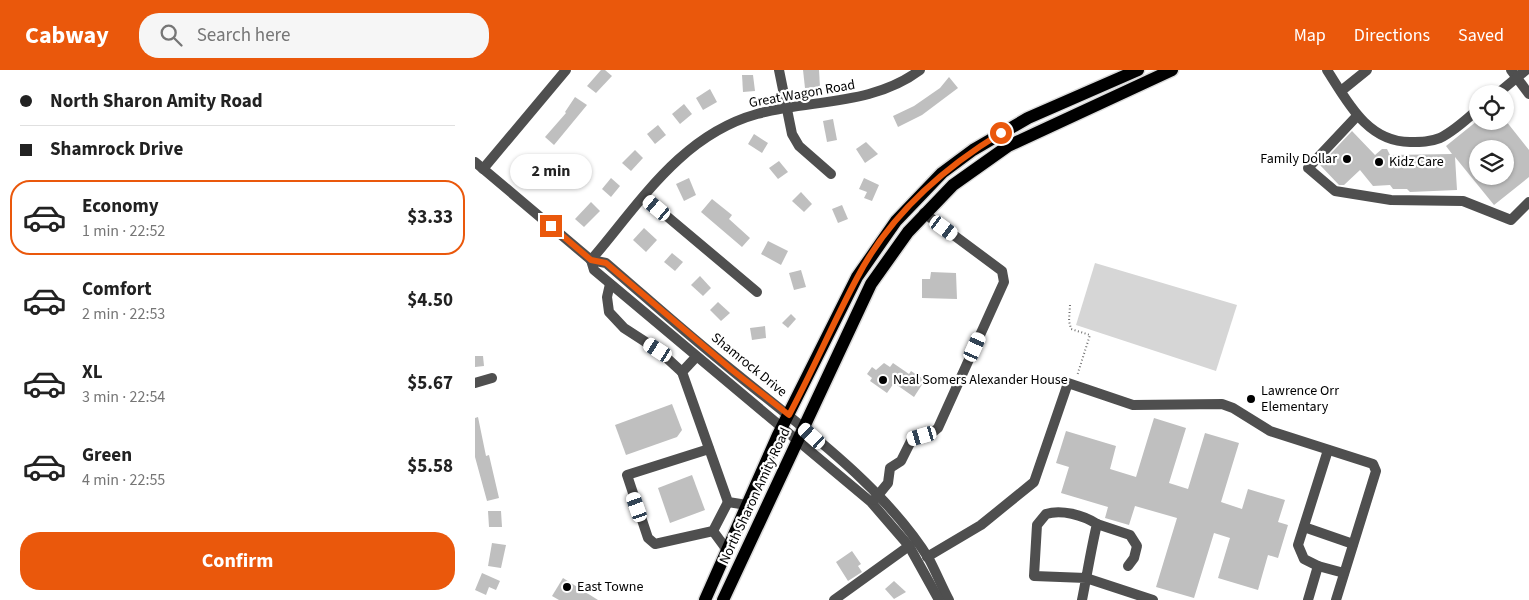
<!DOCTYPE html>
<html lang="en">
<head>
<meta charset="utf-8">
<style>
  :root { --surface:#fff; --page:#f6f6f6; --text:#222; --muted:#767676; --line:#e0e0e0; --accent:#ea580c }
  body { margin:0; font-family:"Source Sans 3",sans-serif; background:var(--page); color:var(--text); height:100vh; display:flex; flex-direction:column; font-size:19px; white-space:nowrap }
  * { box-sizing:border-box; margin:0 }
  p { font-size:16px; color:var(--muted) }
  .icon { flex:none; width:28px; height:28px; fill:none; stroke:currentColor; stroke-width:2; stroke-linecap:round; stroke-linejoin:round }
  .map { position:relative; flex:1; overflow:hidden }
  .side { display:flex; flex-direction:column; background:var(--surface); width:475px }
  .side>* { flex:none }
  .top-card { display:grid; align-content:center; height:110px; padding:0 20px; background:var(--surface) }
  .buttons { position:absolute; left:994px; top:15px; display:grid; gap:10px }
  .buttons a { display:grid; place-items:center; width:45px; height:45px; border-radius:50%; background:var(--surface); box-shadow:0 1px 4px #0004; font-size:25px }
  .end { position:absolute; width:22px; height:22px; margin:-11px; border:6px solid #ea580c; background:#fff; box-shadow:0 0 0 2px #fff }
  .from { border-radius:50% }
  .bubble { position:absolute; height:35px; border-radius:18px; background:var(--surface); box-shadow:0 1px 4px #0004; font-size:16px; font-weight:700; line-height:35px; text-align:center }
  .car { position:absolute; width:15px; height:30px; margin:-15px -8px; border-radius:6px; box-shadow:0 0 4px 1px #0007; background:linear-gradient(#fff 24%,#345 0 40%,#fff 0 76%,#345 0 86%,#fff 0) }
  .top-card b { display:flex; align-items:center; gap:18px; height:48px; font-size:19px }
  .top-card b+b { border-top:1px solid var(--line) }
  .top-card i { width:12px; height:12px; background:var(--text) }
  ul { padding:0; list-style:none }
  li { display:flex; align-items:center; gap:15px; height:75px; margin:0 10px 8px; padding:0 10px; border:2px solid transparent; border-radius:20px }
  li div { flex:1 }
  li b { display:block; font-size:19px }
  li em { font-style:normal; font-weight:700 }
  li.on { border-color:var(--accent) }
  li>.icon { width:45px; height:45px; stroke-width:1.5 }
  .button { display:flex; gap:10px; margin-top:auto; padding:10px 20px }
  .button a { flex:1; height:58px; border-radius:20px; background:var(--accent); color:#fff; font-size:20px; font-weight:700; line-height:58px; text-align:center }
  header { display:flex; align-items:center; gap:30px; box-sizing:border-box; height:70px; padding:0 25px; background:var(--accent); color:#fff }
  header strong { font-size:24px }
  nav { display:flex; gap:28px; margin-inline-start:auto; font-size:18px }
  .search { width:350px; height:45px; background:var(--page); display:flex; align-items:center; gap:12px; box-sizing:border-box; padding:0 18px; border-radius:20px; color:var(--muted); font-size:19px }
  main { display:flex; flex:1; min-height:0 }
  .map>svg:first-child { display:block }
</style>
</head>
<body>
<header>
<strong>Cabway</strong>
<div class="search"><svg class="icon" aria-label="search" viewBox="0 0 24 24"><circle cx="10" cy="10" r="6"/><path d="M15 15l6 6"/></svg>Search here</div>
<nav><a>Map</a><a>Directions</a><a>Saved</a></nav>
</header>
<main>
<section class="side">
<div class="top-card">
<b><i class="from"></i>North Sharon Amity Road</b>
<b><i></i>Shamrock Drive</b>
</div>
<ul>
<li class="on"><svg class="icon" aria-label="car" viewBox="0 0 24 24"><path d="M5 17H2v-5l4-1 3-4h7l3 4 3 1v5h-3M9 17h6M6 11h13"/><circle cx="7" cy="17" r="2"/><circle cx="17" cy="17" r="2"/></svg><div><b>Economy</b><p>1 min · 22:52</p></div><em>$3.33</em></li>
<li><svg class="icon" aria-label="car" viewBox="0 0 24 24"><path d="M5 17H2v-5l4-1 3-4h7l3 4 3 1v5h-3M9 17h6M6 11h13"/><circle cx="7" cy="17" r="2"/><circle cx="17" cy="17" r="2"/></svg><div><b>Comfort</b><p>2 min · 22:53</p></div><em>$4.50</em></li>
<li><svg class="icon" aria-label="car" viewBox="0 0 24 24"><path d="M5 17H2v-5l4-1 3-4h7l3 4 3 1v5h-3M9 17h6M6 11h13"/><circle cx="7" cy="17" r="2"/><circle cx="17" cy="17" r="2"/></svg><div><b>XL</b><p>3 min · 22:54</p></div><em>$5.67</em></li>
<li><svg class="icon" aria-label="car" viewBox="0 0 24 24"><path d="M5 17H2v-5l4-1 3-4h7l3 4 3 1v5h-3M9 17h6M6 11h13"/><circle cx="7" cy="17" r="2"/><circle cx="17" cy="17" r="2"/></svg><div><b>Green</b><p>4 min · 22:55</p></div><em>$5.58</em></li>
</ul>
<div class="button"><a>Confirm</a></div>
</section>
<div class="map">
<svg width="1054" height="530" viewBox="0 0 1054 530">
  <rect width="100%" height="100%" fill="#fff"/>
  <!-- green -->
  <polygon fill="#d6d6d6" points="620,193 762,235 741,301 601,255"/>
  <!-- building -->
  <g fill="#bfbfbf" fill-rule="evenodd">
    <polygon points="126,0 130,0 137,6 121,23 112,16"/>
    <polygon points="328,0 344,0 345,17 330,18"/>
    <polygon points="267,5 278,5 280,21 268,22"/>
    <polygon points="474,7 483,18 447,45 423,57 418,46 439,36 465,18"/>
    <polygon points="235,19 242,32 228,40 221,28"/>
    <polygon points="100,27 112,35 79,75 70,67 91,43 90,42"/>
    <polygon points="209,34 217,44 205,54 197,44"/>
    <polygon points="358,49 362,70 352,72 348,51"/>
    <path d="M1002,51H1031L1054,80V107L1019,135L980,87L982,120L935,122L932,119H918L915,115L898,116L885,100L869,115H864L845,95L877,61L900,85L907,79H912L915,85L977,84L971,76ZM1002,79H1030V106H1002Z"/>
    <polygon points="183,55 191,65 180,74 172,64"/>
    <polygon points="279,64 293,73 287,83 273,74"/>
    <polygon points="391,72 403,84 390,93 381,79"/>
    <polygon points="160,80 168,88 156,101 147,93"/>
    <polygon points="53,84 76,102 67,114 44,95"/>
    <polygon points="304,91 313,102 303,109 294,98"/>
    <polygon points="136,108 145,116 136,127 127,119"/>
    <polygon points="214,108 221,125 209,131 201,114"/>
    <polygon points="389,108 404,115 397,131 389,128 392,122 384,119"/>
    <polygon points="326,122 337,134 329,142 317,131"/>
    <polygon points="237,129 257,145 254,149 275,168 267,177 226,142"/>
    <polygon points="116,132 125,141 109,157 100,149"/>
    <polygon points="367,135 373,149 363,153 357,139"/>
    <polygon points="169,158 182,170 171,182 158,170"/>
    <polygon points="293,171 313,181 306,195 286,184"/>
    <polygon points="197,183 208,192 200,201 189,192"/>
    <polygon points="326,200 331,217 319,220 314,203"/>
    <polygon points="456,202 481,203 482,229 447,228 447,209 455,209"/>
    <polygon points="225,206 236,218 228,226 216,215"/>
    <polygon points="243,232 255,243 246,251 235,240"/>
    <polygon points="316,244 321,249 313,258 307,253"/>
    <polygon points="290,256 291,268 277,270 275,258"/>
    <polygon points="0,286 8,286 9,296 0,297"/>
    <polygon points="409,293 415,297 418,293 434,304 436,301 450,310 439,327 419,313 412,323 395,311 397,308 392,304 397,297 401,300"/>
    <polygon points="197,334 207,360 202,367 151,385 140,355"/>
    <polygon points="3,347 11,386 14,385 24,428 12,431 0,387 0,348"/>
    <polygon points="679,348 711,358 694,413 713,419 730,363 764,373 746,432 767,439 773,419 810,430 803,452 813,455 803,488 793,485 783,520 743,508 755,468 739,463 719,528 681,517 702,448 660,436 654,455 630,448 633,437 586,423 594,397 581,393 591,361 641,376 635,399 661,407"/>
    <polygon points="217,405 230,440 195,453 183,418"/>
    <polygon points="13,441 26,441 27,457 14,457"/>
    <polygon points="17,473 31,475 26,498 13,496"/>
    <polygon points="377,481 386,494 383,496 387,502 373,511 361,492"/>
    <polygon points="7,503 25,511 21,520 14,517 11,525 0,520"/>
    <polygon points="88,508 123,530 84,530 77,526"/>
    <polygon points="419,511 431,522 419,529 410,519"/>
  </g>
  <g fill="none" stroke-linecap="round" stroke-linejoin="round">
    <!-- major casing -->
    <g stroke="#dbdbdb" stroke-width="15">
      <g id="major">
        <polyline points="230,530 303,365 382,207 421,151 467,103 498,80 553,48 663,0"/>
        <polyline points="248,530 396,214 433,162 478,115 533,76 697,0"/>
      </g>
    </g>
    <!-- path -->
    <polyline stroke="#717171" stroke-width="2" stroke-dasharray="1 2.5" stroke-linecap="butt" points="595,235 594,251 596,259 615,265 602,306"/>
    <!-- minor -->
    <g stroke="#4f4f4f" stroke-width="10">
      <polyline points="304,0 317,64 324,76 356,104"/>
      <path d="M852,0C872,31 892,72 935,72C946,72 955,72 965,68C979,61 991,50 1002,40"/>
      <polyline points="1036,0 1054,24"/>
      <polyline points="866,21 892,0"/>
      <polyline points="1022,24 1051,0"/>
      <polyline points="882,46 833,98 860,121 916,130 988,131 1036,150 1054,132"/>
      <path d="M0,92L116,190L131,193C173,229 214,266 258,301C324,355 409,416 454,489C461,502 467,517 474,530"/>
      <polyline points="8,99 91,0"/>
      <polyline points="169,127 282,222"/>
      <polyline points="116,190 119,200 396,432 434,476 464,530"/>
      <path d="M116,190C164,134 206,65 282,44C337,29 397,36 445,0"/>
      <polyline points="135,214 132,227 134,242 149,258 183,280 207,302"/>
      <polyline points="221,287 207,302 253,432 272,435"/>
      <polyline points="0,313 17,308"/>
      <polyline points="234,379 152,405 173,468 180,474 238,461 253,432"/>
      <polyline points="399,430 413,413 415,398 426,391 437,369 457,363 463,358 529,212 527,201 449,143"/>
      <polyline points="622,454 655,465 662,476 659,488 653,496"/>
      <polyline points="829,457 878,474"/>
      <polyline points="238,461 252,480"/>
      <polyline points="452,487 506,455 559,412 593,313 658,335 747,334 758,338 795,361 898,394 901,401 861,530"/>
      <polyline points="843,496 869,503"/>
      <polyline points="359,530 434,476"/>
      <path d="M607,530C612,505 616,479 622,454C608,445 586,439 571,444L562,455L559,506L611,508L678,530"/>
      <polyline points="833,530 843,496 829,489 823,475 853,380"/>
    </g>
    <!-- major -->
    <use href="#major" stroke="#000" stroke-width="12"/>
  </g>
  <g fill="none" stroke-linecap="round" stroke-linejoin="round">
    <!-- route -->
    <path stroke="#ea580c" stroke-width="6" d="M76,156L116,190L131,193L257,300L314,345C338,300 358,253 382,208C414,146 467,99 526,63"/>
  </g>
  <!-- markers -->
  <g fill="#000" stroke="#fff" stroke-width="2">
    <circle cx="872" cy="89" r="5"/>
    <circle cx="904" cy="92" r="5"/>
    <circle cx="408" cy="310" r="5"/>
    <circle cx="776" cy="329" r="5"/>
    <circle cx="92" cy="517" r="5"/>
  </g>
  <g text-anchor="middle" dominant-baseline="central" stroke-width="4.5" stroke-linejoin="round" paint-order="stroke">
    <!-- street labels -->
    <g font-size="14" fill="#000" stroke="#fff">
      <text transform="translate(327 24) rotate(-10)">Great Wagon Road</text>
      <text transform="translate(274 295) rotate(39)">Shamrock Drive</text>
      <text transform="translate(280 426) rotate(-65)">North Sharon Amity Road</text>
    </g>
    <!-- poi labels -->
    <g font-size="14" fill="#000" stroke="#fff" text-anchor="start">
      <text x="862" y="89" text-anchor="end">Family Dollar</text>
      <text x="914" y="92">Kidz Care</text>
      <text x="418" y="310">Neal Somers Alexander House</text>
      <text x="786" y="321">Lawrence Orr<tspan x="786" dy="16">Elementary</tspan></text>
      <text x="102" y="517">East Towne</text>
    </g>
  </g>
</svg>
<div class="buttons">
<a><svg class="icon" aria-label="locate" viewBox="0 0 24 24"><circle cx="12" cy="12" r="6"/><path d="M12 2v4M12 18v4M2 12h4M18 12h4"/></svg></a>
<a><svg class="icon" aria-label="layers" viewBox="0 0 24 24"><path d="M12 4l9 5-9 5-9-5zM3 14l9 5 9-5"/></svg></a>
</div>
<i class="end from" style="left:526px;top:63px"></i>
<i class="end" style="left:76px;top:156px"></i>
<div class="bubble" style="left:35px;top:84px;width:82px">2 min</div>
<i class="car" style="left:182px;top:138px;rotate:310deg"></i>
<i class="car" style="left:469px;top:158px;rotate:126deg"></i>
<i class="car" style="left:500px;top:277px;rotate:24deg"></i>
<i class="car" style="left:183px;top:280px;rotate:303deg"></i>
<i class="car" style="left:337px;top:366px;rotate:312deg"></i>
<i class="car" style="left:447px;top:366px;rotate:254deg"></i>
<i class="car" style="left:162px;top:437px;rotate:341deg"></i>
</div>
</main>
</body>
</html>
